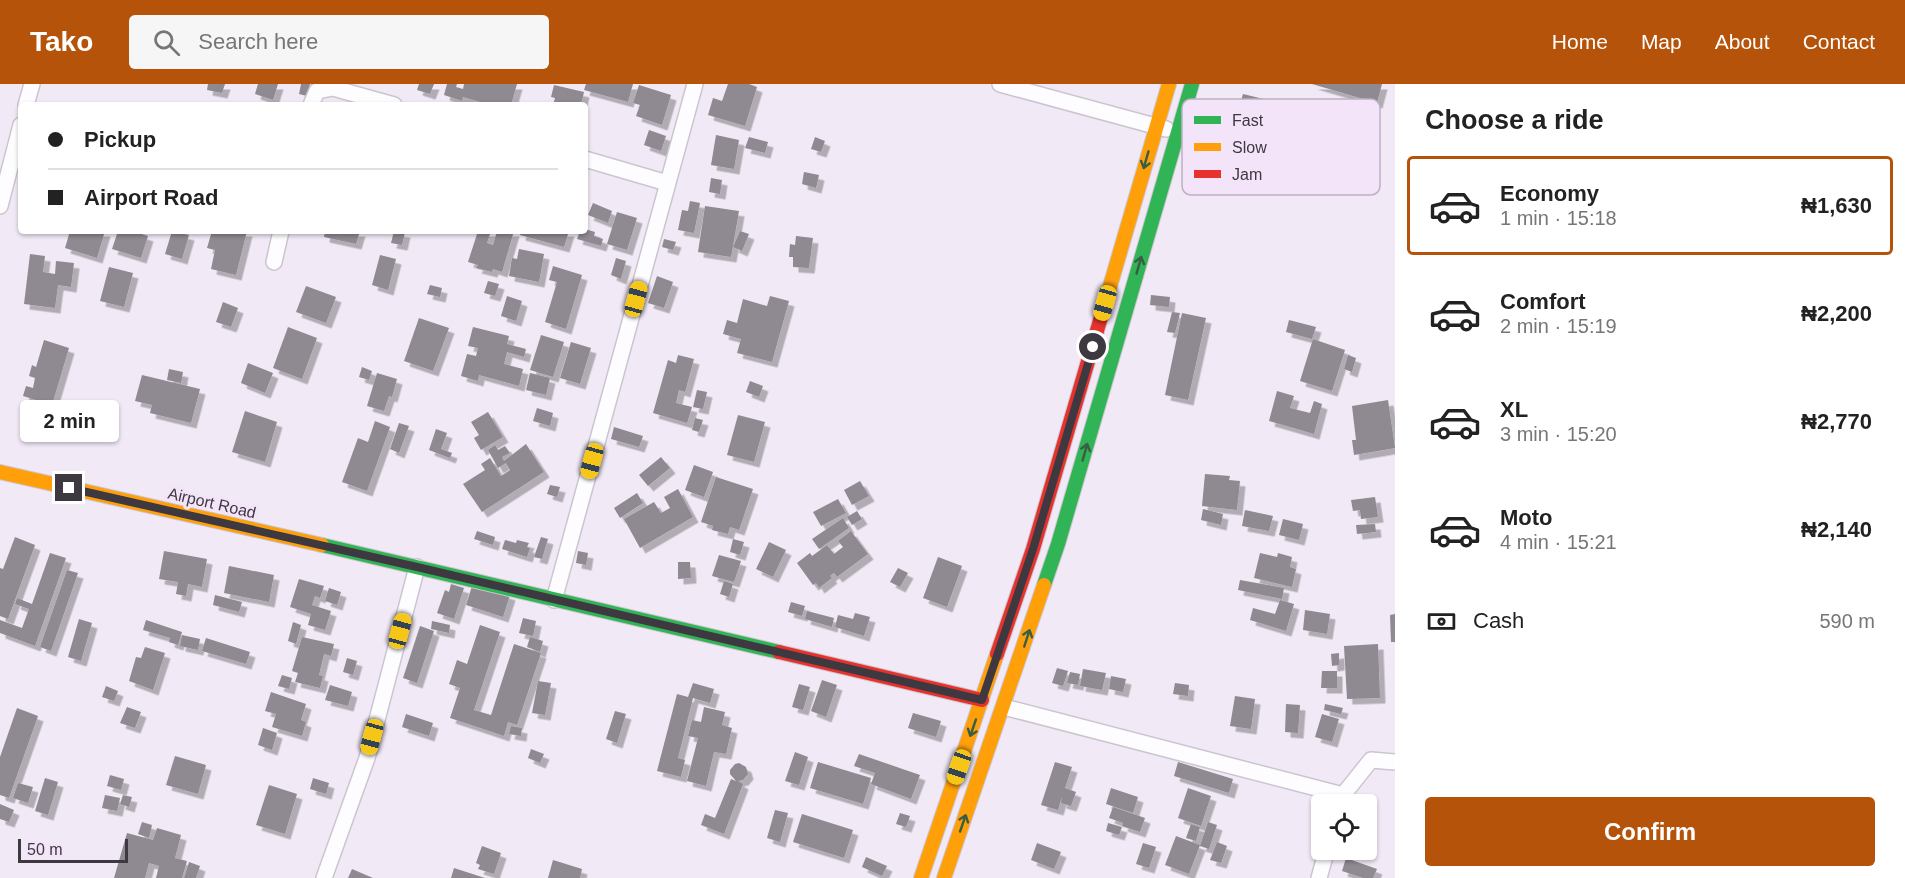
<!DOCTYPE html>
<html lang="en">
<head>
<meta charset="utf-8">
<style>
  :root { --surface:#fff; --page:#f6f6f6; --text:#222; --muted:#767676; --line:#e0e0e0; --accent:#b45309 }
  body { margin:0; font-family:Arial,sans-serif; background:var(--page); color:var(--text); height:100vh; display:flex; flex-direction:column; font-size:22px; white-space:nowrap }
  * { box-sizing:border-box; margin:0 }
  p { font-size:20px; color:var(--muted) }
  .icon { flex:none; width:33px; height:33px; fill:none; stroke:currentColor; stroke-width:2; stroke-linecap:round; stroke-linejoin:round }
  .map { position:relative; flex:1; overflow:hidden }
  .sheet { display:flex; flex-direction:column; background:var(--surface); width:510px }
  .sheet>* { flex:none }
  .banner { position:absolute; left:18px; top:18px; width:570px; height:132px; border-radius:6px; box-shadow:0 2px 4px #0004; display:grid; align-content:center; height:132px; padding:0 30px; background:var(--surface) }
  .fabs { position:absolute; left:1311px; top:710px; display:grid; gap:12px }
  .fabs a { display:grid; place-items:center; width:66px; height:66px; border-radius:6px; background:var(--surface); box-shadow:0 2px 4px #0004; font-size:30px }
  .scale { position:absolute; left:18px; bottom:15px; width:110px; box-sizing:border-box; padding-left:6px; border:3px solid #3e3840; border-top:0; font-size:16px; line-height:21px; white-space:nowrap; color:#3e3840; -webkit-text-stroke:4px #f3e4fa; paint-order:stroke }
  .end { position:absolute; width:27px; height:27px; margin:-14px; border:8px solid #3e3840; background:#fff; box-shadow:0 0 0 3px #fff }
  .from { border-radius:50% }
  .bubble { position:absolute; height:42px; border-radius:6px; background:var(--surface); box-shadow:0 2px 4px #0004; font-size:20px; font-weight:800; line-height:42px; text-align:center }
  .car { position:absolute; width:18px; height:36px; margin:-18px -9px; border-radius:8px; box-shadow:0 0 4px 2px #0007; background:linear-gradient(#f5c518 24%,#345 0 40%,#f5c518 0 76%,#345 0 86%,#f5c518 0) }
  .banner b { display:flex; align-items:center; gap:21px; height:57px; font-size:22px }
  .banner b+b { border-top:2px solid var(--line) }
  .banner i { width:15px; height:15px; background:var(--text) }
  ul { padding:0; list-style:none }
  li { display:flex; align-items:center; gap:18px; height:99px; margin:0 12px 9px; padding:0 18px; border:3px solid transparent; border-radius:6px }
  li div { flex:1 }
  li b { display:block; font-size:22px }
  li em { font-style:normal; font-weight:800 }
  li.on { border-color:var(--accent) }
  li>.icon { width:54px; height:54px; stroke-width:1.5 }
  h2 { padding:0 30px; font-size:27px; line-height:72px }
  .pay { display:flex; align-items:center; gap:15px; height:66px; padding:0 30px; font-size:22px }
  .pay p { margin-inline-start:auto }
  .action { display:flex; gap:12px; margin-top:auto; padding:12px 30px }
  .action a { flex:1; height:69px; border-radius:6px; background:var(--accent); color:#fff; font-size:24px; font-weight:800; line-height:69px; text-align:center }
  header { display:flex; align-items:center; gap:36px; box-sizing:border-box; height:84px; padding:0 30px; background:var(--accent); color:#fff }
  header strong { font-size:28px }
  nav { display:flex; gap:33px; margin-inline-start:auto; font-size:21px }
  .search { width:420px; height:54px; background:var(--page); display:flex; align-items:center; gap:15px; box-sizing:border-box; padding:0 21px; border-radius:6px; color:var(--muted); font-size:22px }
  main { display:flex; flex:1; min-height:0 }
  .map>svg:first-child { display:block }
</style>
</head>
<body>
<header>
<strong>Tako</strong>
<div class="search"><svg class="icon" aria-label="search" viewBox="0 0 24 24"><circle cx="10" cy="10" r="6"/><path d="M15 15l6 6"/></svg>Search here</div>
<nav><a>Home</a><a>Map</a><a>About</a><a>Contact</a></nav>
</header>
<main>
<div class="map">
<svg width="1395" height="794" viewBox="0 0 1395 794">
  <defs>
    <filter id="shadow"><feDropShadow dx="5.5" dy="5.5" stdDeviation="0" flood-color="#0004"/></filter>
  </defs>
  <rect width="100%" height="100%" fill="#f1e9f5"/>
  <!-- building -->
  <g fill="#8f8991" filter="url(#shadow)">
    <polygon points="208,0 225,0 222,9 207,6"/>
    <polygon points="258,0 278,0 273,16 255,10"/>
    <polygon points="301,0 310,0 307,12 299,10"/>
    <polygon points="419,0 434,0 430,10 417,6"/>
    <polygon points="447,0 457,0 456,3 463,5 464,0 517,0 511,21 490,21 463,13 462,17 444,11"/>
    <polygon points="586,0 633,0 628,18 584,6"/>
    <polygon points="728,0 749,0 757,3 745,42 708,31 713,14 722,17"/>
    <polygon points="1312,0 1382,0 1377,19"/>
    <polygon points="554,1 584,8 581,21 553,21 555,14 551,13"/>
    <polygon points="639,1 671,11 662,41 636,32 640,21 633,19"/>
    <polygon points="1243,10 1272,17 1270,23 1241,17"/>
    <polygon points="649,46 666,52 661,67 644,61"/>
    <polygon points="716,51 739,56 734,85 711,81"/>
    <polygon points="749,53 768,58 765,69 745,64"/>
    <polygon points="815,53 825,57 821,68 811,65"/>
    <polygon points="804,88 819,91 816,104 802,100"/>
    <polygon points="711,94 722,96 720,110 709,108"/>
    <polygon points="690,117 700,119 694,149 678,146 682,126 688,127"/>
    <polygon points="593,119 612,127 608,139 588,131"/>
    <polygon points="705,122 739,127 731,173 698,168"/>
    <polygon points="617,128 637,134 627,166 607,160"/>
    <polygon points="585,145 595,148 594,152 603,155 601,162 577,155 580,147 585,147"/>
    <polygon points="70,147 105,147 97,174 65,164"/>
    <polygon points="118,147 132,147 148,152 141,174 112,165"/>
    <polygon points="172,147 189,151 182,175 165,170"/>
    <polygon points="212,147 247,147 236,191 211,185 215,166 207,164"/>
    <polygon points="325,147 360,147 356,160 324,153"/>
    <polygon points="394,147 405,148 402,161 391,159"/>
    <polygon points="478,147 491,147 487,159 493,161 497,147 514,147 502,188 493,185 492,188 476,184 478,181 468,178"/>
    <polygon points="521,147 569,147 564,163 520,151"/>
    <polygon points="740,147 749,150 742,167 733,163"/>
    <polygon points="796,152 813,154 809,184 793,183 793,173 789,173 790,160 795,161"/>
    <polygon points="664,155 676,158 673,166 662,163"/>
    <polygon points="519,165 544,170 539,198 509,192 512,174 517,175"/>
    <polygon points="30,170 45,172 43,188 55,190 56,177 74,179 71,203 58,201 55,224 24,220"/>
    <polygon points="380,171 396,175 388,206 372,201"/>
    <polygon points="616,174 626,177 621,195 611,191"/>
    <polygon points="553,182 582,191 566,245 545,238 557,198 549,196"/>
    <polygon points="109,183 133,189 124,223 100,217"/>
    <polygon points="657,192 673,198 664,224 648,219"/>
    <polygon points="488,197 499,200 495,212 484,209"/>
    <polygon points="430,201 442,204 440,213 427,210"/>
    <polygon points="306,202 336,213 326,239 296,228"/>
    <polygon points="1151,211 1170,213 1169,223 1150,221"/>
    <polygon points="507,212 522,217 516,237 501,232"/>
    <polygon points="770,212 789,217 772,278 737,269 741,255 723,250 727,236 737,239 743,215 767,222"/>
    <polygon points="223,218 238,224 231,243 216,238"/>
    <polygon points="1172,228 1180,229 1175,249 1167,248"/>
    <polygon points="1182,229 1206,234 1188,316 1165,311"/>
    <polygon points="419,234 449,244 433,287 404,277"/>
    <polygon points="1289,236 1316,243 1312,255 1286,248"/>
    <polygon points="288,243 317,254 302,295 273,284"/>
    <polygon points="473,243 509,252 507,260 526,265 524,273 507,268 504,280 523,285 519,302 479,291 478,297 461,292 467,270 476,272 478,264 468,262"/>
    <polygon points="541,251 564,258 553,293 530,286"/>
    <polygon points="1313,255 1345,266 1332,307 1300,297"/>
    <polygon points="44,256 69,264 52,321 23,312 26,302 33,304 35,294 29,292 32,281 36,283"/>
    <polygon points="571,258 591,264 580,300 560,294"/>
    <polygon points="678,271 694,275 685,308 679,306 676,319 692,323 687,339 653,329 668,276 676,279"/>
    <polygon points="1348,271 1356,274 1352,288 1344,285"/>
    <polygon points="248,279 273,289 265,309 241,299"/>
    <polygon points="362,283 372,287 369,296 359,293"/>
    <polygon points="169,285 183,288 181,299 167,296"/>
    <polygon points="377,289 397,295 392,313 389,312 384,327 367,322"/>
    <polygon points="530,289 550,294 546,311 526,306"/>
    <polygon points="142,291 200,305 191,339 150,329 152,321 135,317"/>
    <polygon points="750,297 763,302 759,313 746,308"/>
    <polygon points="697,306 707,308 703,325 693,323"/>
    <polygon points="1277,307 1294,312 1290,324 1310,329 1314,317 1322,320 1314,350 1269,337"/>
    <polygon points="1388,316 1395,364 1354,371 1352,356 1356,356 1352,322"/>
    <polygon points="537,324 553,329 550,342 533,337"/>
    <polygon points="245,327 277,338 265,378 232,368"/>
    <polygon points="488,328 503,353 481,366 474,354 479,351 471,338"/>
    <polygon points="738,331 765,338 754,378 727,371"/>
    <polygon points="695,334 703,336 699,348 692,346"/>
    <polygon points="375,337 390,343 367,407 342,398 358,354 368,358"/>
    <polygon points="399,339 409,342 399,369 390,365"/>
    <polygon points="614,343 643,352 639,363 611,355"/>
    <polygon points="436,345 447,349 441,365 452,369 450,374 429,366"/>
    <polygon points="526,360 544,388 482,428 463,400 485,386 481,380 490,374 501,392 510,386 506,379 498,384 488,366 495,361 498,366 505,362 510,369 502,373 504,377"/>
    <polygon points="661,373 670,384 648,402 639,391"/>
    <polygon points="694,381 713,388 704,413 685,406"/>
    <polygon points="1205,390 1230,392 1229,396 1240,397 1237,426 1202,422"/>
    <polygon points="716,393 753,405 739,446 730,443 728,450 712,446 713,442 701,438"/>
    <polygon points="860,397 869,412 852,421 844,406"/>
    <polygon points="550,401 560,403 557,413 547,410"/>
    <polygon points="678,405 693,433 640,464 624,435 654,418 661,429 670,424 664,413"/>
    <polygon points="637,409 643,419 620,434 614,424"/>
    <polygon points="1375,413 1378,433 1361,435 1360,426 1353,427 1351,416"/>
    <polygon points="838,415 846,429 821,442 813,428"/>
    <polygon points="1203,425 1223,430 1221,441 1201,436"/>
    <polygon points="1245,426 1273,432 1269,447 1242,442"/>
    <polygon points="857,427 862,435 852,441 847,433"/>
    <polygon points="843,434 849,444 819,465 812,455"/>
    <polygon points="1283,435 1303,440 1299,456 1279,451"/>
    <polygon points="1375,440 1376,448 1357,450 1356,441"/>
    <polygon points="477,447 495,453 493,461 474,455"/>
    <polygon points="851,447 868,470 837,493 834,489 830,492 832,494 819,504 816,499 813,501 797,479 810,469 812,472 827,461 834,470 843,463 838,457"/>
    <polygon points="15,453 35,461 8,535 0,532 0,484 3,485"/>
    <polygon points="541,453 548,455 542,475 534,473"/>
    <polygon points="733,455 744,458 740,471 730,468"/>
    <polygon points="505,456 516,459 517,456 529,459 527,463 530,464 527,473 502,465"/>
    <polygon points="769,458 786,466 773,493 756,485"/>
    <polygon points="164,467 207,475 202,503 188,500 186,512 176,510 178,498 159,495"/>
    <polygon points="578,467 588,469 586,481 576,479"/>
    <polygon points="50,469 66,474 35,562 0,549 0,536 22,544 29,525 15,520 17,514 32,520"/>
    <polygon points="1260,469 1277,473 1278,469 1292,473 1290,483 1296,485 1292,503 1254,494"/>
    <polygon points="719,471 741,477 734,498 712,492"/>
    <polygon points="938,473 962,482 947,523 923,514"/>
    <polygon points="678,478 690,478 691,494 678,495"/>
    <polygon points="229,482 274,491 269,518 224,509"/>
    <polygon points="898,484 908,489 900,503 890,498"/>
    <polygon points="67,486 78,489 51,567 40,563"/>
    <polygon points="299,495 324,502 320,514 315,512 312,521 331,527 325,546 308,541 311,530 290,523"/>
    <polygon points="1240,496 1284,504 1282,515 1238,506"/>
    <polygon points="724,497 733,500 729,513 720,510"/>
    <polygon points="473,499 510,511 503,533 466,521"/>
    <polygon points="451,500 464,504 454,535 437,529 445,506 449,508"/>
    <polygon points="329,504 341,508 337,521 325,517"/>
    <polygon points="215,511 242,518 239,528 213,521"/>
    <polygon points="1280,516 1294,520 1286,547 1250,536 1253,524 1275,530"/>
    <polygon points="791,518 805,522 802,532 788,528"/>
    <polygon points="1305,526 1330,530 1327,550 1303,546"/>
    <polygon points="807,527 834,534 832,543 805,535"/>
    <polygon points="855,529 870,533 864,552 835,543 838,531 853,535"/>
    <polygon points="1395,530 1395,558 1391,558 1390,531"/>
    <polygon points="523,534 536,537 533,552 519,549"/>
    <polygon points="79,535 92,539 81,577 68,573"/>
    <polygon points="146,536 182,548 178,561 169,558 170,554 143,546"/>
    <polygon points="432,537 450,541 449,549 431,545"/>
    <polygon points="293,538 301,541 296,560 288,557"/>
    <polygon points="480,541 500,548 474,626 491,631 514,560 541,569 517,641 508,638 504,652 450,634 460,604 449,600 457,576 467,580"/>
    <polygon points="420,542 434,547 417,599 403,594"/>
    <polygon points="182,551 200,555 198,566 180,562"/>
    <polygon points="302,553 334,560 331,572 324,570 319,591 323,592 320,604 295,598 298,589 292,587"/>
    <polygon points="530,553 543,557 540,568 527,563"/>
    <polygon points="206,554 250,568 246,580 202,567"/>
    <polygon points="1378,560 1380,614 1347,615 1344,562"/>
    <polygon points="145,563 165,569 153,606 129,597 136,573 141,574"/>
    <polygon points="1339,569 1339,581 1332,582 1331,570"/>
    <polygon points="347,574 357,577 353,591 343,588"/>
    <polygon points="1057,584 1068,587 1063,602 1052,599"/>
    <polygon points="1083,585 1106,589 1102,606 1080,602"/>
    <polygon points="1322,587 1337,587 1337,604 1321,604"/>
    <polygon points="1070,588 1080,590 1078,601 1067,599"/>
    <polygon points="282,591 292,594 289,605 278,602"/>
    <polygon points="1111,592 1126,595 1123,608 1109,605"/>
    <polygon points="822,596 837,601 826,633 811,627"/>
    <polygon points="538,597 551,599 545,631 532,629"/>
    <polygon points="693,599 714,605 710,619 693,614 678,674 685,676 681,693 657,687 677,610 688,613"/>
    <polygon points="1175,599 1189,601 1188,612 1173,610"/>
    <polygon points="799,600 810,603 803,626 792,623"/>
    <polygon points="330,601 352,608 348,622 325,616"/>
    <polygon points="106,602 118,607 114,617 102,613"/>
    <polygon points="271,608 306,620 301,636 306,638 302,652 272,643 276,630 265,627"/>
    <polygon points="1235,612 1255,615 1251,645 1230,642"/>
    <polygon points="1286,620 1300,621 1298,649 1285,648"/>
    <polygon points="1325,620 1343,624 1341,630 1324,626"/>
    <polygon points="127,623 141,628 135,644 120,639"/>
    <polygon points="704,623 725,628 722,641 732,644 726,670 714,668 706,702 687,697 698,654 688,652 692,636 701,638"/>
    <polygon points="17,624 38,632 9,714 0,711 0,673"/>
    <polygon points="615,627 626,630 617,659 606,655"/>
    <polygon points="913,629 941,637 936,653 908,644"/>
    <polygon points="406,630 433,639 429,652 402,643"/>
    <polygon points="1322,630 1339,635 1332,658 1315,653"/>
    <polygon points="511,642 522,644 521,652 509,650"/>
    <polygon points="263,644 277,649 272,666 258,661"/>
    <polygon points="531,665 544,670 540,679 528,674"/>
    <polygon points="795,668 808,673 799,701 785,697"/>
    <polygon points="859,670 920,691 911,715 871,700 875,689 854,682"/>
    <polygon points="175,672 206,681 198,710 166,701"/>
    <polygon points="818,678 871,694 863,720 810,704"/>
    <polygon points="1055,678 1072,683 1065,704 1076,708 1071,722 1061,719 1062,712 1058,726 1041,721"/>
    <polygon points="1178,678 1233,695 1229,709 1174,692"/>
    <polygon points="739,679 746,683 748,690 743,696 738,697 743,700 724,750 701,741 705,730 715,734 731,695 736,697 730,690 730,686 735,680"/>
    <polygon points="110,691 124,695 121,706 107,702"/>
    <polygon points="45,694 58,698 48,731 35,727"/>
    <polygon points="313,694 329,699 326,710 310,705"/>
    <polygon points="18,699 33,703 28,719 13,714"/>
    <polygon points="269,701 297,710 285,750 256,741"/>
    <polygon points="1111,704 1138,713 1133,729 1106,720"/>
    <polygon points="1188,704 1211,712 1201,742 1178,734"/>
    <polygon points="105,711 120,714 117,727 102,724"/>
    <polygon points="123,711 132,713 129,723 120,720"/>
    <polygon points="0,720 14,726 9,738 0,735"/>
    <polygon points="1113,723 1145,734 1140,748 1122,742 1123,739 1109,734"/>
    <polygon points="775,726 788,729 780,758 767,754"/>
    <polygon points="900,729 910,732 906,743 896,740"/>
    <polygon points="802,730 853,746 844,774 793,758"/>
    <polygon points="142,738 152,741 149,754 138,750"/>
    <polygon points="1208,738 1217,741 1209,765 1200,762"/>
    <polygon points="1108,739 1122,743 1119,751 1106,747"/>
    <polygon points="1191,740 1200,743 1196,757 1186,754"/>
    <polygon points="157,744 181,751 175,774 187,777 182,794 156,794 159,782 149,779 145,794 114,794 127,749 153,756"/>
    <polygon points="1176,752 1200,761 1189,790 1165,781"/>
    <polygon points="1217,758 1227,762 1221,779 1210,776"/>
    <polygon points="1037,759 1061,768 1054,785 1031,776"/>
    <polygon points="1143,759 1156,763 1149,784 1136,780"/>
    <polygon points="482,762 501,769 494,790 478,785 480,781 476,779"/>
    <polygon points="866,773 887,782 882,792 862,783"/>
    <polygon points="1346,774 1377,785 1373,794 1363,794 1342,787"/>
    <polygon points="553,776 582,785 580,794 548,794"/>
    <polygon points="189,778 200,782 196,794 184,794"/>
    <polygon points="454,784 485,794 451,794"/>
    <polygon points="352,785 373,794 348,794"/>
  </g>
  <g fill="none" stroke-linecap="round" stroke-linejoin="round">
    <!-- street casing -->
    <g stroke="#ccc5cf" stroke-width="18">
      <g id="street">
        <polyline points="1000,0 1166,45"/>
        <polyline points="26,21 32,0"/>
        <polyline points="311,21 317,7 333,4 394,21"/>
        <polyline points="585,75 667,99"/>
        <polyline points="0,122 21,41"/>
        <polyline points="274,178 281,147"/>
        <polyline points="554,516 695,0"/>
        <polyline points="1004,623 1343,711"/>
        <polyline points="1340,720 1343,711 1371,676 1395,678"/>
        <polyline points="324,794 367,674 417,483"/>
        <polyline points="1319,794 1327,765"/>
      </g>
    </g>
    <!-- fast casing -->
    <g stroke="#ccc5cf" stroke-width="16">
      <g id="fast">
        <polyline points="322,461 779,568"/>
        <polyline points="1044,501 1058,460 1192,0"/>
      </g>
    </g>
    <!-- slow casing -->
    <g stroke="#ccc5cf" stroke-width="16">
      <g id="slow">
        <polyline points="1106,216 1169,0"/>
        <polyline points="0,388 322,461"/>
        <polyline points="921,794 997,570"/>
        <polyline points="944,794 1044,501"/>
      </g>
    </g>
    <!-- jam casing -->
    <g stroke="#ccc5cf" stroke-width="16">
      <g id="jam">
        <polyline points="779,568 982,616"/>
        <polyline points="997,570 1033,465 1106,216"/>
      </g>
    </g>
    <!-- street -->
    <use href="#street" stroke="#fdfcfe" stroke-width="15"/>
    <!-- fast -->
    <use href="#fast" stroke="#30b455" stroke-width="14"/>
    <!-- slow -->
    <use href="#slow" stroke="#ff9f0a" stroke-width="14"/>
    <!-- jam -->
    <use href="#jam" stroke="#e5322d" stroke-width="14"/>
  </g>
  <!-- one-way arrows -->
  <defs><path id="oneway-shaft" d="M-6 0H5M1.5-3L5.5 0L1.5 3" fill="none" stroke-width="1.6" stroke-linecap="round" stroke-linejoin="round" transform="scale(1.5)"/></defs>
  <g stroke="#3a5d46">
    <use href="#oneway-shaft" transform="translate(1146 76) rotate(106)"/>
    <use href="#oneway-shaft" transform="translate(1139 181) rotate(-74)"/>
    <use href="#oneway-shaft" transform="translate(1085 368) rotate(-74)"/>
    <use href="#oneway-shaft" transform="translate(1027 554) rotate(-72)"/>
    <use href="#oneway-shaft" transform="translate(973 644) rotate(109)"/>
    <use href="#oneway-shaft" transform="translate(963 739) rotate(-71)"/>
  </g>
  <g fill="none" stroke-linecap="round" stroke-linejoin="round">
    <!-- route -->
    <polyline stroke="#3e3840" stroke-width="8" points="69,404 417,483 982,616 1033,465 1093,263"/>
  </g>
  <g text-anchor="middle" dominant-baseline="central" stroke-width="6" stroke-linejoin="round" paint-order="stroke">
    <!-- street labels -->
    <g font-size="16" fill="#3e3840" stroke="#f3e4fa">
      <text transform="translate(212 419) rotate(13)">Airport Road</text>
    </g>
  </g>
  <!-- legend -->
  <rect x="1182" y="15" width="198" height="96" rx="9" fill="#f3e4fa" stroke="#bdb0c2" stroke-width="1.5"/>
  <rect x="1194" y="32" width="27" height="8" fill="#30b455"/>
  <rect x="1194" y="59" width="27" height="8" fill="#ff9f0a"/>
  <rect x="1194" y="86" width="27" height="8" fill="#e5322d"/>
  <g font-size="16" fill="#3e3840">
    <text x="1232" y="42">Fast</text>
    <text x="1232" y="69">Slow</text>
    <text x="1232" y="96">Jam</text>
  </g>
</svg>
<div class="fabs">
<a><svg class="icon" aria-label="locate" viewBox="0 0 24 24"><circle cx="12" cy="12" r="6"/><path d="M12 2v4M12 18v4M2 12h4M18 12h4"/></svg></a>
</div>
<div class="scale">50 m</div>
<i class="end from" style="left:1093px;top:263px"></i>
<i class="end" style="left:69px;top:404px"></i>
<div class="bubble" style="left:20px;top:316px;width:99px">2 min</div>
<i class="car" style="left:636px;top:215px;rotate:15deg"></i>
<i class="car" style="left:1105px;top:219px;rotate:196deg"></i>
<i class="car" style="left:592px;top:377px;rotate:195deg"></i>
<i class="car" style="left:400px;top:547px;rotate:15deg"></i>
<i class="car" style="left:372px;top:653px;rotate:195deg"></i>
<i class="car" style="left:959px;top:683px;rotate:199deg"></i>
<div class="banner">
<b><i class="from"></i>Pickup</b>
<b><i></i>Airport Road</b>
</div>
</div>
<section class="sheet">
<h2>Choose a ride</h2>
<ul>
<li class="on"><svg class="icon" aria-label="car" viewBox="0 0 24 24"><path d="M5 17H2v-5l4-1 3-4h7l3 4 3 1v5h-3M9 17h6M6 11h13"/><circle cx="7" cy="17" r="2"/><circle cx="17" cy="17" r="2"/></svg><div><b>Economy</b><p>1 min · 15:18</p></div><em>₦1,630</em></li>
<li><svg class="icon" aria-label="car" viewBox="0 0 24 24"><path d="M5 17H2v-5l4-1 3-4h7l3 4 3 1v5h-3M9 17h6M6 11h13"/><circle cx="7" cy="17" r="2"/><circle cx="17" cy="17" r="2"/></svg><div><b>Comfort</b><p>2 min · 15:19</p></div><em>₦2,200</em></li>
<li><svg class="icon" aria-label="car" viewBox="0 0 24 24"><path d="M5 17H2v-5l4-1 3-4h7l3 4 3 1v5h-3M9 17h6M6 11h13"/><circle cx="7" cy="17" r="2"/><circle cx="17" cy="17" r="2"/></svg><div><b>XL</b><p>3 min · 15:20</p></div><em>₦2,770</em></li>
<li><svg class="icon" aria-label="car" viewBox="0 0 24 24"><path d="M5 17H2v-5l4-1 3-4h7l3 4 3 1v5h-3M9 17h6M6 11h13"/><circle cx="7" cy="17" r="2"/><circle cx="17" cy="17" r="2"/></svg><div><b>Moto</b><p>4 min · 15:21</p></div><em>₦2,140</em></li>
</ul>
<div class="pay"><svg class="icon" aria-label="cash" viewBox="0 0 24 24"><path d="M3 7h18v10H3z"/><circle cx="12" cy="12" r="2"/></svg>Cash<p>590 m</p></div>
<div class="action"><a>Confirm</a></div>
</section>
</main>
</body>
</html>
